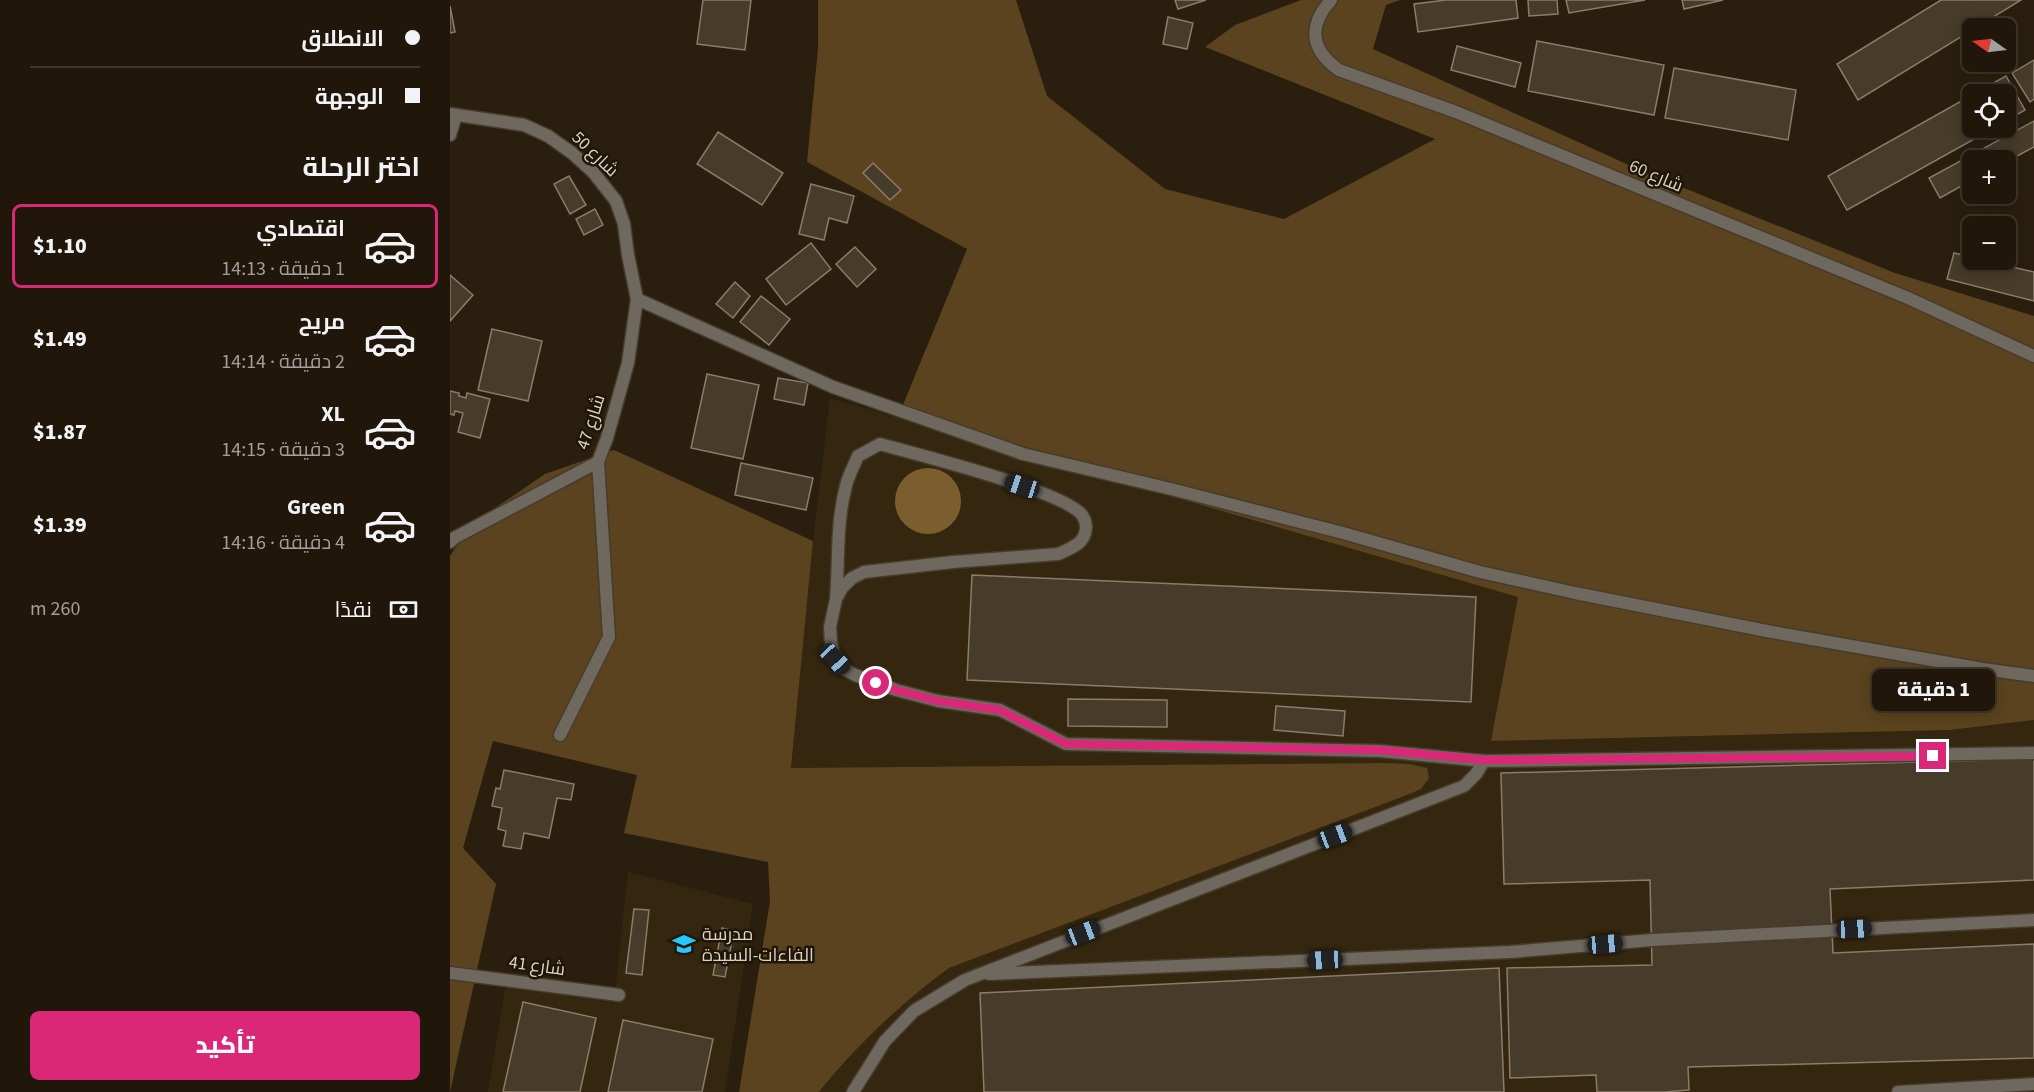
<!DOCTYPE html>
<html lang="ar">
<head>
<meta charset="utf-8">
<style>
  :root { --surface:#20170a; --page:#2d2418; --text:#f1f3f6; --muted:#a29f9c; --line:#3d362b; --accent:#db2777 }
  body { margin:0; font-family:"Source Sans 3",Cairo,sans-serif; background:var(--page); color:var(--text); direction:rtl; height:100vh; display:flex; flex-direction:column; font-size:22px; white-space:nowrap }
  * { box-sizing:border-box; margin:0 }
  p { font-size:20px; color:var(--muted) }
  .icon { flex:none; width:33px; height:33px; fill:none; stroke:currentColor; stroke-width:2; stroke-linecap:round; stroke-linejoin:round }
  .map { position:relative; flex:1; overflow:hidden; direction:ltr }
  .sheet { display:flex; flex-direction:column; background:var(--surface); width:450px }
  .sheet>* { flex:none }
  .banner { display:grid; align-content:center; height:132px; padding:0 30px; background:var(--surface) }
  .needle { width:39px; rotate:284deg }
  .fabs { position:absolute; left:1512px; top:18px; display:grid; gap:12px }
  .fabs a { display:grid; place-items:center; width:54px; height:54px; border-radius:9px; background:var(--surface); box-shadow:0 3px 15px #0003,0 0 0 2px var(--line); font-size:30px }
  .end { position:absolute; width:27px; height:27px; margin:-14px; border:8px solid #db2777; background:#fff; box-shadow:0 0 0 3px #fff }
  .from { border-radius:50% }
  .bubble { position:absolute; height:42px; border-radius:9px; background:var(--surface); box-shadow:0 3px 15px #0003,0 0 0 2px var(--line); font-size:20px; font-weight:800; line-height:42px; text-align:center; direction:rtl }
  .car { position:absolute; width:18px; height:36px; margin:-18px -9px; border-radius:8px; box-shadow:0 0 4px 2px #0007; background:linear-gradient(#222 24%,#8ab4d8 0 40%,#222 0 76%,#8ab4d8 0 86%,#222 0) }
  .banner b { display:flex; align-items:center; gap:21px; height:57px; font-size:22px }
  .banner b+b { border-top:2px solid var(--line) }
  .banner i { width:15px; height:15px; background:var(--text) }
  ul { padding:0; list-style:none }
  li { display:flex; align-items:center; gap:18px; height:84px; margin:0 12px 9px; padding:0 18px; border:3px solid transparent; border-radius:9px }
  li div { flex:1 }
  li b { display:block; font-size:22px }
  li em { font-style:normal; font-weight:800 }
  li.active { border-color:var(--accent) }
  li>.icon { width:54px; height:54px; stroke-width:1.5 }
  h2 { padding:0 30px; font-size:27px; line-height:72px }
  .pay { display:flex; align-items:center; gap:15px; height:66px; padding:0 30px; font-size:22px }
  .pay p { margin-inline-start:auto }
  .button { display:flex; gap:12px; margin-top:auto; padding:12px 30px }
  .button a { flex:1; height:69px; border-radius:9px; background:var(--accent); color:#fff; font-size:24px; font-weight:800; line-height:69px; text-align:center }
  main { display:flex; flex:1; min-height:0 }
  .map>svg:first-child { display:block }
</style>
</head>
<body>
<main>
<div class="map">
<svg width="1584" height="1092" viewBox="0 0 1584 1092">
  <rect width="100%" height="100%" fill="#2a1f0e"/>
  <!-- built -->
  <g fill="#35270f">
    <polygon points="380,398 1069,597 1042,741 1500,730 1584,720 1584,1092 369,1092 422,1032 446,1009 499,968 957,795 934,763 341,769 363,541"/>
    <polygon points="178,872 303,904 275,1092 38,1092 56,984 164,1003"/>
  </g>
  <!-- green -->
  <g fill="#5a431e">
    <polygon points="368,0 566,0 597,96 715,189 834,219 985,139 755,47 785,25 851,0 950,0 936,5 923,49 1192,171 1445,273 1584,316 1584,720 1500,730 1041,741 1068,597 448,417 517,249 357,162 368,48"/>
    <path d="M164,450L363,541L341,768L934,763L959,764L977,768L979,778L971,789L957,795L499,968C450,1004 408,1044 369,1092H289L320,901L318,862L174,833L187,775L43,741L13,848L46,884L0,1092V556L20,525L95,474Z"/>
  </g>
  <!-- water -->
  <circle fill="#7c5e2e" cx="478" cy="501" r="33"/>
  <!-- building -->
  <g fill="#473b29" stroke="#8a7c68" stroke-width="1.5">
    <polygon points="253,0 301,0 295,50 247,44"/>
    <polygon points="725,0 756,0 728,9"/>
    <polygon points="996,0 1066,0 1068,18 968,32 964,4"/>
    <polygon points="1078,0 1107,0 1108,14 1079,16"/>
    <polygon points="1116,0 1195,0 1119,13"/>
    <polygon points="1232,0 1273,0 1234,9"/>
    <polygon points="1491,0 1571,0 1408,100 1387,64"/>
    <polygon points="0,6 5,32 0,33"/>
    <polygon points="718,17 743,23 737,49 713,44"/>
    <polygon points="1087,41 1214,65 1204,115 1078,91"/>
    <polygon points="1007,46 1071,63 1065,87 1001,70"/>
    <polygon points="1584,60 1584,99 1580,102 1562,73"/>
    <polygon points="1224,68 1346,90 1338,140 1215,118"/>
    <polygon points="1556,76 1575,110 1556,121 1556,94 1523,94"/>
    <polygon points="1522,95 1522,128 1544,128 1397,210 1378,176"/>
    <polygon points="1584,121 1584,147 1556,162 1556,160 1522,160 1522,180 1490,198 1479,178"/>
    <polygon points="268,132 333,173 312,205 247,164"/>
    <polygon points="423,163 451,190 440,200 413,173"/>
    <polygon points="119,176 136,205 120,214 104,184"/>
    <polygon points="361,184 404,196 397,223 379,218 374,240 349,234"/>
    <polygon points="145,209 153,225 134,235 126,219"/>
    <polygon points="361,243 381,269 336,305 316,279"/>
    <polygon points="405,247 426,269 407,287 386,264"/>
    <polygon points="1504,253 1522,257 1522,260 1532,260 1584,272 1584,301 1497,279"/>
    <polygon points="0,275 23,295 0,321"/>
    <polygon points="285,282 300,296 283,318 266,304"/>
    <polygon points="311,296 340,319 319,345 290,322"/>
    <polygon points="42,329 92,341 78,401 28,390"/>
    <polygon points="257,374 309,385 293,459 241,448"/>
    <polygon points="328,378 358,383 354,405 324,399"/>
    <polygon points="0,391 9,393 9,396 16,398 17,393 40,399 30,438 8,432 13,413 5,411 4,415 0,414"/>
    <polygon points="291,463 363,478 356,510 285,495"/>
    <polygon points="522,575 1026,597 1021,702 517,680"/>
    <polygon points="618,699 717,700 717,727 618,726"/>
    <polygon points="826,706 895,711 893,736 824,730"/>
    <polygon points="1584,759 1584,880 1380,889 1383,953 1584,944 1584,1058 1238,1067 1239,1090 1214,1092 1147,1092 1146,1075 1060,1078 1057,968 1202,965 1200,880 1054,884 1051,773"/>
    <polygon points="54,770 124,784 121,800 107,798 99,838 74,833 71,849 53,846 56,831 48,829 52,808 42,806 46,788 50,789"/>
    <polygon points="184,909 199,910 192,975 176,973"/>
    <polygon points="272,928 284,931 275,977 263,975"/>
    <polygon points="1049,968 1054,1092 534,1092 530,993"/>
    <polygon points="73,1002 146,1018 130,1092 53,1092"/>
    <polygon points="173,1020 263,1039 252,1092 158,1092"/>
  </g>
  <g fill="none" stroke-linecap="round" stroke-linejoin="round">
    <!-- service casing -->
    <g stroke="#463c2c" stroke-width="15">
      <g id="service">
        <polyline points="187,299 383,387 573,454 721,489 893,533 1030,572 1125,593 1322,632 1533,669 1584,676"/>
        <path d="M386,599C389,562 386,523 396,486C398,476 404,466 408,456L430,444C465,454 614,491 632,515C635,519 636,523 636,528C635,544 621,548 608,554L503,562L414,572L402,578L392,588L386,599L380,627L381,643L385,659L394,669L405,675L446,690L488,701L550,710L616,744L930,751L1034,761"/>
        <polyline points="110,735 159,637 148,462"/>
        <polyline points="0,973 169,995"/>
        <polyline points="539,974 1060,952 1202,940 1584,920"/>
        <polyline points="403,1092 435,1041 464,1011 515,980 1014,786 1026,774 1034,761 1584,753"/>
        <polyline points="1448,1092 1584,1084"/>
      </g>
    </g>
    <!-- minor casing -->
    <g stroke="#463c2c" stroke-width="15">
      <g id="minor">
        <path d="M881,0C857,27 861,50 889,70L1006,112L1458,298L1584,356"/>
        <polyline points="0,114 74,125 98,136 122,153 143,172 166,201 174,224 178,255 187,299 178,363 157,438 148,462 4,538 0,542"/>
        <polyline points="0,135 6,115"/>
      </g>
    </g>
    <!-- service -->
    <use href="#service" stroke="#6e685f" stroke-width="12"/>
    <!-- minor -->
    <use href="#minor" stroke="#6e685f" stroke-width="12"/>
  </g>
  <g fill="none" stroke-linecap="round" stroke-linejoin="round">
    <!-- route -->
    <polyline stroke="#db2777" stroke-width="8" points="426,683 446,690 488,701 550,710 616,744 930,750 1034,760 1483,756"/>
  </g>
  <!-- icons -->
  <defs>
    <g id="school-bare" transform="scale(1.8)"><path d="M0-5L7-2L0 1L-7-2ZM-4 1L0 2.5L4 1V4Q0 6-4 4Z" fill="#27c8ff" stroke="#201605" stroke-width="2.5" paint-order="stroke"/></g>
  </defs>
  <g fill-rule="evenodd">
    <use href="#school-bare" x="234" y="944"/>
  </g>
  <g text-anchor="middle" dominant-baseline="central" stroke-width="5" stroke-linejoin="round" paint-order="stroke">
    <!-- street labels -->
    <g font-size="18" fill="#dbd3c8" stroke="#201605">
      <text transform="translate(145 154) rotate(44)">شارع 50</text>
      <text transform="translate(1206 176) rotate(23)">شارع 60</text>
      <text transform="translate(141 422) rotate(-72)">شارع 47</text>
      <text transform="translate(87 966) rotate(8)">شارع 41</text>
    </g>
    <!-- poi labels -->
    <g font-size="18" fill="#dbd3c8" stroke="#201605" text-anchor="start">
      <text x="252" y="934">مدرسة<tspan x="252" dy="21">الفاءات-السيدة</tspan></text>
    </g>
  </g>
</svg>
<div class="fabs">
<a><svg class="needle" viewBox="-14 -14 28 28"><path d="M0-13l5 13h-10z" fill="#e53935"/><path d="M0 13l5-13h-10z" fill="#a29f9c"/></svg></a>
<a><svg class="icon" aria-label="locate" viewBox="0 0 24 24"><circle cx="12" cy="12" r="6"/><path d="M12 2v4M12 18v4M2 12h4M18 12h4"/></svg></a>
<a>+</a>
<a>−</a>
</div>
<i class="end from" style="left:426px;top:683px"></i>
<i class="end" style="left:1483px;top:756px"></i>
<div class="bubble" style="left:1422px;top:669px;width:123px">1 دقيقة</div>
<i class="car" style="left:572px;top:486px;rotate:288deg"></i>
<i class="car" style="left:385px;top:659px;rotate:137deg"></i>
<i class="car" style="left:885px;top:836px;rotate:69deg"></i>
<i class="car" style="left:1404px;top:929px;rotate:87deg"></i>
<i class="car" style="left:633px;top:933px;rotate:69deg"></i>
<i class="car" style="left:1155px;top:944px;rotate:85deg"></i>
<i class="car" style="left:875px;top:960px;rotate:267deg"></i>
</div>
<section class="sheet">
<div class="banner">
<b><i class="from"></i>الانطلاق</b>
<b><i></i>الوجهة</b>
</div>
<h2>اختر الرحلة</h2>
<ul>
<li class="active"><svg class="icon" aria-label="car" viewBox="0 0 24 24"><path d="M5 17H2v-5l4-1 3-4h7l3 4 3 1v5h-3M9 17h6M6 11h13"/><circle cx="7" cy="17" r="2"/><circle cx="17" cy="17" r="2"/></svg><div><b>اقتصادي</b><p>1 دقيقة · 14:13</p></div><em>$1.10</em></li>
<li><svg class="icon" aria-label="car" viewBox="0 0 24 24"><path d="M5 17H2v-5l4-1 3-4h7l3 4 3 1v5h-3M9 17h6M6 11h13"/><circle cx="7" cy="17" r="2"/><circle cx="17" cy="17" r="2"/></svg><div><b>مريح</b><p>2 دقيقة · 14:14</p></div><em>$1.49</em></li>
<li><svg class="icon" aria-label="car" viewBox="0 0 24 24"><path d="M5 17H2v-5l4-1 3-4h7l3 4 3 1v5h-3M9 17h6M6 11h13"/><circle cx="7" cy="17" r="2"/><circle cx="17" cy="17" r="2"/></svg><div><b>XL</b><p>3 دقيقة · 14:15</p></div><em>$1.87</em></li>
<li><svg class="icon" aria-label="car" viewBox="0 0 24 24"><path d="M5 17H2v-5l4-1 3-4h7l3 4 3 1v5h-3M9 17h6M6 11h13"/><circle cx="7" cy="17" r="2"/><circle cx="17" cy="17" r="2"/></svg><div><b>Green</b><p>4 دقيقة · 14:16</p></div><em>$1.39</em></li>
</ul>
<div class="pay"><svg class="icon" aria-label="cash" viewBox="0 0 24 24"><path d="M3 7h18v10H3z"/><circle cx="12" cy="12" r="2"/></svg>نقدًا<p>260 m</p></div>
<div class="button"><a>تأكيد</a></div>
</section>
</main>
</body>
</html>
